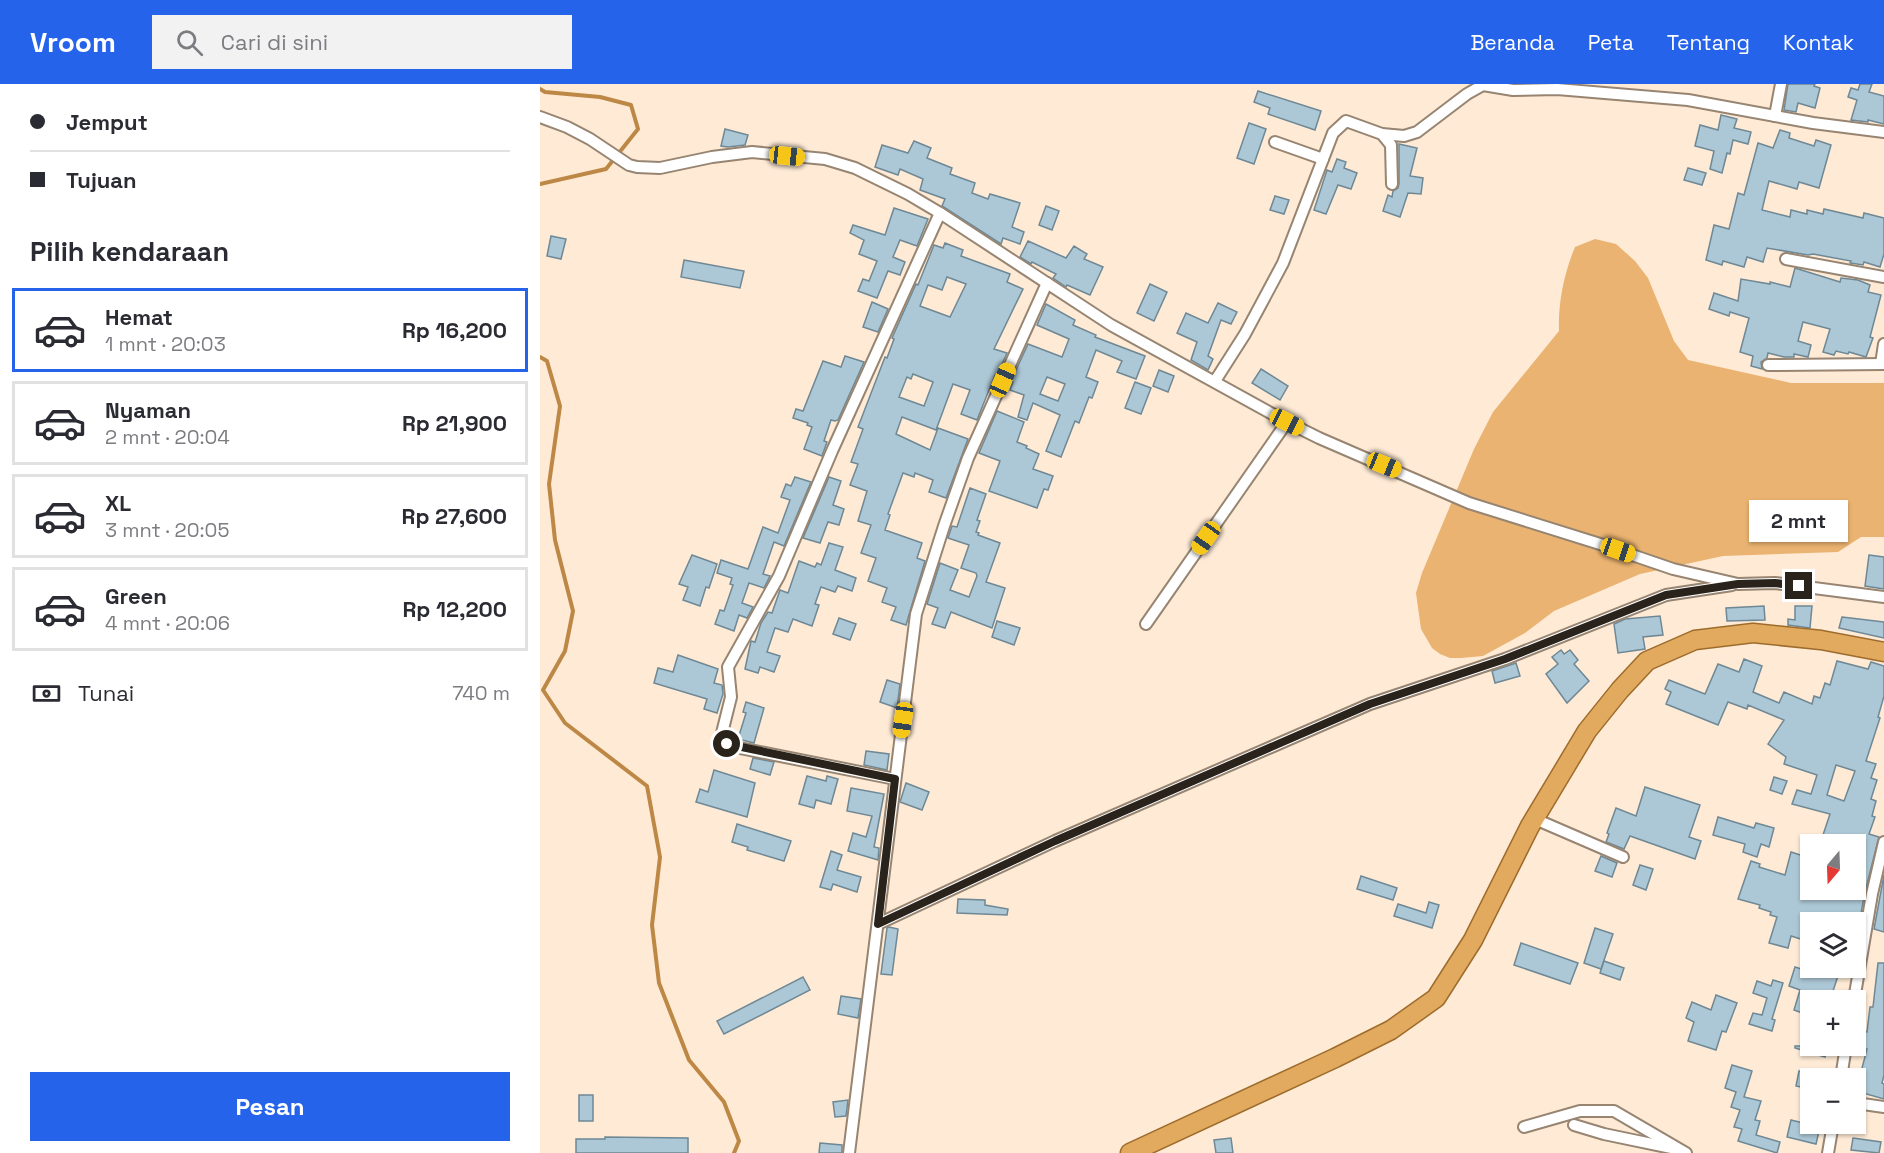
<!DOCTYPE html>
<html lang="id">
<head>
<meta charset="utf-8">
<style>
  :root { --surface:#fff; --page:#f2f2f3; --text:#2b2b33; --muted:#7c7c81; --line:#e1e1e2; --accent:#2563eb }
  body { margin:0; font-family:"Space Grotesk",sans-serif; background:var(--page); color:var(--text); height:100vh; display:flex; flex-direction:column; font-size:22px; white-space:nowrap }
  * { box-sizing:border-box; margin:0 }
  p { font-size:20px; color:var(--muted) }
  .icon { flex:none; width:33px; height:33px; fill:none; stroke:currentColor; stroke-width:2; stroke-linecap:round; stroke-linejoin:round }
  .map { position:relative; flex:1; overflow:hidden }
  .side { display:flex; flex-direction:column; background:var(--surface); width:540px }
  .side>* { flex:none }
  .hud { display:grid; align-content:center; height:132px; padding:0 30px; background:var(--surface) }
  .needle { width:39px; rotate:199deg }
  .fabs { position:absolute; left:1260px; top:750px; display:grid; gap:12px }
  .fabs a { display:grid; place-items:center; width:66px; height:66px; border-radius:0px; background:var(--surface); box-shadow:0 2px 4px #0004; font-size:30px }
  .end { position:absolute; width:27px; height:27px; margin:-14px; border:8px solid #2a231b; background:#fff; box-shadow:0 0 0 3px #fff }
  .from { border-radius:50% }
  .bubble { position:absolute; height:42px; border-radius:0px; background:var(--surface); box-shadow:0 2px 4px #0004; font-size:20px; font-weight:700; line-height:42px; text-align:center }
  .car { position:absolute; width:18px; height:36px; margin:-18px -9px; border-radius:8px; box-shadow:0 0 4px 2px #0007; background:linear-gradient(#f5c518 24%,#345 0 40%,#f5c518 0 76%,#345 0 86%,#f5c518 0) }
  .hud b { display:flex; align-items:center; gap:21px; height:57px; font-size:22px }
  .hud b+b { border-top:2px solid var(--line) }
  .hud i { width:15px; height:15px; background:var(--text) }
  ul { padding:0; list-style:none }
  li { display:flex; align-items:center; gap:18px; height:84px; margin:0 12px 9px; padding:0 18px; border:3px solid var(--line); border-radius:0px }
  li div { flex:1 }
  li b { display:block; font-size:22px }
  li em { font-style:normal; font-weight:700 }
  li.selected { border-color:var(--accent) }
  li>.icon { width:54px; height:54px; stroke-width:1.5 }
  h2 { padding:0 30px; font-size:27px; line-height:72px }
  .pay { display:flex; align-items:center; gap:15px; height:66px; padding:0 30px; font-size:22px }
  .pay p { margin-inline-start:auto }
  .action { display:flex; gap:12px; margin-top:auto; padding:12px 30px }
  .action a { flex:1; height:69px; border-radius:0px; background:var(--accent); color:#fff; font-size:24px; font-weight:700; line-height:69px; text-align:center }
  header { display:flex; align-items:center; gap:36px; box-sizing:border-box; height:84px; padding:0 30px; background:var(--accent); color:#fff }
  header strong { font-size:28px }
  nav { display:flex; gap:33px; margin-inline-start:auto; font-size:21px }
  .search { width:420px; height:54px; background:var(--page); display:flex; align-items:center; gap:15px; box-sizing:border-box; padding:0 21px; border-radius:0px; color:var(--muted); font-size:22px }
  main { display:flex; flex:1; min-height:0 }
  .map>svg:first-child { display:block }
</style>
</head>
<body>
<header>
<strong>Vroom</strong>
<div class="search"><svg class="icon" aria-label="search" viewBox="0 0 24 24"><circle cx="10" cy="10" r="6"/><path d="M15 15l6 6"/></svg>Cari di sini</div>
<nav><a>Beranda</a><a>Peta</a><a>Tentang</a><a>Kontak</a></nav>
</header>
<main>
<section class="side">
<div class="hud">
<b><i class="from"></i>Jemput</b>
<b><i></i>Tujuan</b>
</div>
<h2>Pilih kendaraan</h2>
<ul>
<li class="selected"><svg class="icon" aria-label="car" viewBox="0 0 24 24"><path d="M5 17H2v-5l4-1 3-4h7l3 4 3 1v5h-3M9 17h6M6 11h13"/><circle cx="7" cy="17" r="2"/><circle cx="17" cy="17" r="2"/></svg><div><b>Hemat</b><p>1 mnt · 20:03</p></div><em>Rp 16,200</em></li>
<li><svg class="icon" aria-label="car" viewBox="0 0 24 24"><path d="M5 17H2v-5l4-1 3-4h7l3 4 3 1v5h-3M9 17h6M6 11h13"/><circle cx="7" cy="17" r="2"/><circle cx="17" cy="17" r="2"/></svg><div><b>Nyaman</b><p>2 mnt · 20:04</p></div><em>Rp 21,900</em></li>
<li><svg class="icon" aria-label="car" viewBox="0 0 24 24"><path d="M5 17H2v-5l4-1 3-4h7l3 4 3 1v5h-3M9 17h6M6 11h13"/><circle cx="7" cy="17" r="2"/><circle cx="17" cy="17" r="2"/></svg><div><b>XL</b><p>3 mnt · 20:05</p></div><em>Rp 27,600</em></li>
<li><svg class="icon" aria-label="car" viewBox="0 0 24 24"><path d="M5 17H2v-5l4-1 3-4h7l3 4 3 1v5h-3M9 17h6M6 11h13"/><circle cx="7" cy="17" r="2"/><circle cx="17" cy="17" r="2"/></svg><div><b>Green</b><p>4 mnt · 20:06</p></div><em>Rp 12,200</em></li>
</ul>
<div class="pay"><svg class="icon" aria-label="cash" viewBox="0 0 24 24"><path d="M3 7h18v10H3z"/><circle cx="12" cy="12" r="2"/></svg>Tunai<p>740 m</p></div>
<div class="action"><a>Pesan</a></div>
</section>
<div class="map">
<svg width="1344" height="1069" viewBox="0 0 1344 1069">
  <rect width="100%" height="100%" fill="#feead5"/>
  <!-- forest -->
  <path fill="#eab371" d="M1055,155L1076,160L1095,177L1108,194L1134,257L1148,276L1251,299H1344V453H1321L1298,468L1183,472L1100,490L1014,527L985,549L943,572L921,574H910L900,570L892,564L881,545L876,509L882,489L934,365L953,328L1019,247C1018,218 1024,190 1035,163Z"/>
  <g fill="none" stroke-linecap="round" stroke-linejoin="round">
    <!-- stream -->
    <g stroke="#bd8846" stroke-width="4">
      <polyline points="0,5 5,8 60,13 91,21 98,45 66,85 0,100"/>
      <polyline points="0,273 7,277 20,322 9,400 15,456 33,527 25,567 3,606 25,639 107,702 120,773 112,841 119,899 149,976 184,1018 199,1057 194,1069"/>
    </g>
  </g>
  <!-- building -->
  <g fill="#acc7d5" stroke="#6e8895" stroke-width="1.5" fill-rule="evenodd">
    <polygon points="1248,0 1275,0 1274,2 1280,4 1275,24 1258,19 1256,28 1244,26"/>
    <polygon points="1320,0 1332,0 1329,8 1344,12 1344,40 1328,36 1328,38 1311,36 1317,16 1308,13 1311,4 1318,6"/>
    <polygon points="718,7 781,27 775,46 728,30 730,24 714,18"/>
    <polygon points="1181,31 1197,35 1194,44 1211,48 1208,60 1193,56 1190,70 1187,69 1182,89 1170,85 1174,67 1155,62 1160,41 1178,46"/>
    <polygon points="709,39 726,45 714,80 697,74"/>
    <polygon points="185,45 208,51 205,61 188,63 181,62"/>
    <polygon points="1240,46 1250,49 1249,54 1274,62 1276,56 1291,61 1279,104 1259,98 1257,105 1229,97 1222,126 1250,133 1251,126 1267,130 1267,126 1283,130 1284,125 1323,134 1324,129 1344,134 1344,170 1340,183 1324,178 1323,181 1310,179 1311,177 1273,170 1268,171 1227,164 1223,178 1207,173 1204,183 1183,177 1182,181 1166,176 1174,141 1189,145 1198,109 1204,111 1218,59 1233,64"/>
    <polygon points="374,57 391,64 387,74 412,84 410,90 435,99 432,109 448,115 450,110 480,119 472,143 484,148 480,160 463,154 461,160 402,122 405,115 380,106 383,95 360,85 358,91 335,83 342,61 368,69"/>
    <polygon points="859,60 877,64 870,92 883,94 881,110 868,109 860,133 843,127 848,111 852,113 853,107 858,104 859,100"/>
    <polygon points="797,75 806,78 804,84 817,89 811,105 798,101 786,130 774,126 787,86 792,88"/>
    <polygon points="1148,84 1166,89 1162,101 1144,96"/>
    <polygon points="735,112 749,116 744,130 730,126"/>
    <polygon points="506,122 519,127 512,146 499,141"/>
    <polygon points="354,124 388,135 377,162 360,156 353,173 365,178 360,191 348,187 337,214 318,207 323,195 329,197 337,177 319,170 324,156 310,149 313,141 345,151"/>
    <polygon points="11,152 26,155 21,175 7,172"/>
    <polygon points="488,157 526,174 534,162 547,170 544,175 563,183 550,211 527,201 526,203 513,194 516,190 492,178 491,180 480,173"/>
    <path d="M405,159L423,166L421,172L470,190L467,198L483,205L454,265L467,269L457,291H455L437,336L421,330L430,306L413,300L396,346L362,333L356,350L390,366L398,344L428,355L406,414L389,408L393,396L375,389L374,393L363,389L348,430L350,431L345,446L382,459L377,474L385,477L366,541L351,536L356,523L342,518L347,504L328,497L336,474L321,469L331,441L318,437L327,407L310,401L318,380L311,378L323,345L318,343L345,273L347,274L354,255L352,254L376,200L378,201L394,161L403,164ZM407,193L426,200L410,233L380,222L388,201L402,206ZM373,290L393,298L384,322L359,313L367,293L371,295Z"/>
    <polygon points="144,176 204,187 200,204 141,193"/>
    <polygon points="1255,184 1300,198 1301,194 1318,196 1330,201 1328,208 1341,211 1330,253 1333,254 1326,273 1309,268 1308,270 1296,267 1294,271 1283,268 1290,245 1263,238 1258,257 1271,261 1268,273 1254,270 1254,273 1244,273 1228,269 1227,274 1221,278 1222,285 1211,282 1213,272 1200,268 1209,234 1190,228 1189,232 1169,225 1174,209 1198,217 1201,195 1230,200 1230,198 1250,203"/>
    <polygon points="610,200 627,208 614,237 597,229"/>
    <polygon points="332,218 348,225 338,248 323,243"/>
    <polygon points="678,219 697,228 691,240 681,236 668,272 673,275 668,286 651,276 657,258 637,249 646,229 668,239"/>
    <path d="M506,220L535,236L533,241L556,251L555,253L605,272L596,295L577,288L582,277L556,266L546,293L558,298L552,314L549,313L539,339L535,337L521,373L506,367L520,331L493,319L487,336L478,333L484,311L470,306L473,298L471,297L488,260L522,273L529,255L497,241ZM507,293L525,300L518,317L500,310Z"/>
    <polygon points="305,272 324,278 298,336 295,337 291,336 284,357 287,358 282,372 264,365 272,343 267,341 268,339 253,334 256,325 263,327 283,277 301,283"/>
    <polygon points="721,285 748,302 740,316 712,299"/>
    <polygon points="619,286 634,292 628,308 613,302"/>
    <polygon points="595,298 611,304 601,330 585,324"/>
    <polygon points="457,327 484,338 477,358 487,362 486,364 499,370 493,385 513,392 508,406 504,405 497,424 449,407 460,377 439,369"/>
    <polygon points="255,393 271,398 244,462 234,458 223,490 230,492 224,504 209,499 202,519 213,523 207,534 199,531 194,547 175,540 180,526 184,527 193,501 190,500 192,494 177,489 181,476 208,485 223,443 238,449 250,416 241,413 246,400 251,402"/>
    <polygon points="289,393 301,397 293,421 304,425 299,441 288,438 280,459 263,454"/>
    <polygon points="430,404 446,410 437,436 440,437 436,448 439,449 438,451 460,459 446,498 465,504 452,544 411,528 405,544 392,540 398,524 387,520 400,479 418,486 410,506 429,513 437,492 436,489 421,484 429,461 408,454 412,442 417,443"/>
    <polygon points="289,459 303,463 295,486 316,494 312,507 298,502 295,508 281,503 275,520 279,521 272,542 253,535 248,548 235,544 227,568 240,572 234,588 220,583 218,589 205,585 211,557 215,558 221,539 228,528 232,529 240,506 248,509 259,477 275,483 277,479 281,481"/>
    <polygon points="152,471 177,480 169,504 166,503 160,522 143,516 148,503 139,500"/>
    <polygon points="1329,471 1344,473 1344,505 1325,502"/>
    <polygon points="1224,522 1225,536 1187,537 1186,524"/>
    <polygon points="1255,522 1272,522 1270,544 1248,541 1248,535 1255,536"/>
    <polygon points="1120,532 1123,551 1103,553 1105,565 1078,569 1074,540 1085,535"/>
    <polygon points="1302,533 1344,538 1344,554 1299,544"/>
    <polygon points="299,534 316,540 310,556 293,550"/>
    <polygon points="457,537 480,544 474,561 452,553"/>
    <polygon points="1021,566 1024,570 1030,566 1038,576 1034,580 1049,597 1027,619 1006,590 1018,580 1012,573"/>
    <polygon points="138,571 178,585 174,599 182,601 183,610 177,629 164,625 167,615 114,599 118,584 133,588"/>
    <path d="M1204,575L1222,582L1213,608L1239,619L1244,608L1272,620L1274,612L1280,614L1285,599L1290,601L1297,577L1328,585L1331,578L1344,582V612L1338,633L1340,634L1326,677L1336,680L1331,694L1337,696L1331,715L1336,717L1332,732L1335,733L1329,750L1339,753L1325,808L1319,840L1316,839V834L1314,838H1279L1270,836V858L1251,852L1248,864L1229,859L1237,833L1230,831L1231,828L1219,824L1220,821L1198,815L1211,777L1220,780L1219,783L1245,791L1251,768L1270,774V806H1316V770L1319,760H1292L1281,757L1290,730L1252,720L1257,706L1271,710L1277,691L1244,680L1246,673L1228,660L1244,636L1208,621L1207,625L1188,618L1178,641L1126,620L1131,608L1125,605L1129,596L1165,610L1178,580L1199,588ZM1296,681L1315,687L1304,717L1287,711Z"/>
    <polygon points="976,579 980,592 955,599 952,587"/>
    <polygon points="347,596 360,600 357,624 340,618"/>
    <polygon points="206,618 224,624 214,659 198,655 206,629 203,628"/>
    <polygon points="326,667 349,670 347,686 324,681"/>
    <polygon points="213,674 234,678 230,691 210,685"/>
    <polygon points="174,686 215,699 207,733 156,718 160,705 168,708"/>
    <polygon points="267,692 286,697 287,692 298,695 291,720 276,716 274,724 259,720"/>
    <polygon points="1234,693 1247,697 1242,710 1230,706"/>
    <polygon points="366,699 389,708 382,726 360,718"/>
    <polygon points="1105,703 1160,721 1149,753 1161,757 1155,775 1090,752 1084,765 1066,758 1069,750 1067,749 1076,724 1096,732"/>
    <polygon points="311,704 344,710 334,763 339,764 338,776 308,767 313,749 326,753 332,732 307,727"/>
    <polygon points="1178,733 1214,744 1216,739 1234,744 1229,763 1221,760 1217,773 1203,768 1205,760 1173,751"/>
    <polygon points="197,740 251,757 244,777 207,766 208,763 192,758"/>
    <polygon points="291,767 302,771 297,786 321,793 317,808 293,800 291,806 280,803"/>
    <polygon points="1061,772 1077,779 1072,793 1055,787"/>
    <polygon points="1100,781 1113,785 1106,806 1093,801"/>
    <polygon points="1344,791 1344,848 1334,845"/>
    <polygon points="821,792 857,804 853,816 817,805"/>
    <polygon points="418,815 445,816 445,821 468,825 467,831 417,829"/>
    <polygon points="889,818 899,821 892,844 854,832 858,820 886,829"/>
    <polygon points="349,843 358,845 352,891 341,890 347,844"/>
    <polygon points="1055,844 1073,850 1061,885 1044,879"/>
    <polygon points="981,859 1038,879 1030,900 974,881"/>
    <polygon points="1064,877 1084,884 1080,896 1060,889"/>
    <polygon points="1338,879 1344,879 1344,991 1342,999 1344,1000 1344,1015 1316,1007 1327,965 1316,961 1321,946 1327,948 1330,923 1333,923"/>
    <polygon points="1255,883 1284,892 1286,885 1299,889 1290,916 1270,916 1268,931 1254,926 1260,906 1249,902"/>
    <polygon points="263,893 270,906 184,950 177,937"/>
    <polygon points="1233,896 1243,899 1232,935 1235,936 1232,947 1209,940 1213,929 1222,931 1227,914 1213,909 1217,897 1231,902"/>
    <polygon points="1176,911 1197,919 1186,948 1182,947 1176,966 1148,957 1154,938 1146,934 1152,918 1171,926"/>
    <polygon points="301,912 321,915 318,934 298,930"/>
    <polygon points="1255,962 1289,962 1285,973 1255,964"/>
    <polygon points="1192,981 1212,987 1204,1013 1221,1017 1215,1036 1220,1037 1216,1051 1240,1058 1237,1069 1198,1057 1202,1045 1194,1043 1200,1026 1191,1023 1196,1008 1185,1004"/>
    <polygon points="1259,987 1270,989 1270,1005 1256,1002"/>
    <rect x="39" y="1011" width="14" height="26"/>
    <polygon points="308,1016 306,1032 295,1033 293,1018"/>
    <polygon points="1251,1036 1280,1043 1276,1060 1247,1053"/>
    <polygon points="65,1053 148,1054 148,1069 36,1069 36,1055 65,1055"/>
    <polygon points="691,1054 693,1069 676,1069 674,1056"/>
    <polygon points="1313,1054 1341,1058 1339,1069 1311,1066"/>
    <polygon points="280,1059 302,1061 302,1069 279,1069"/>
  </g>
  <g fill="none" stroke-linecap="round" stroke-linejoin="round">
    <!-- minor casing -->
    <g stroke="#978572" stroke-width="14">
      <g id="minor">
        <polyline points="1235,32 1241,0"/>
        <polyline points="0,33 27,43 50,55 89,81 97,83 120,84 172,73 212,68 285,75 315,84 368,110 400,129 571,241 747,338 779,354 929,419 1060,460 1133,485 1198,500 1235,499 1344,513"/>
        <polyline points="842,50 864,52 877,48 927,10 943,1 973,6 1017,5 1148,16 1273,39 1344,48"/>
        <polyline points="735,58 783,75"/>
        <polyline points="1246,175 1344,193"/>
        <polyline points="1341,280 1344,260"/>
        <polyline points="1228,281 1344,280"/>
        <polyline points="675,297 705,250 743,179 793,49 806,37 842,50 851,61 852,100"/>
        <polyline points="606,540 747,338"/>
        <polyline points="355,695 190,662 182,656 182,649 191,613 188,583 239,492 292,367 400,129"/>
        <polyline points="995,735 1083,773"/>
        <polyline points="338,840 515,757 830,620 965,575 1126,511 1192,501"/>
        <polyline points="1314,916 1332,810 1344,758"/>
        <polyline points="1301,994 1306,962"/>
        <polyline points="1316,1019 1344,1023"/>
        <polyline points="1034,1041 1064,1050 1136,1065"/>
        <polyline points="984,1043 1040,1027 1074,1027 1146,1069"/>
        <polyline points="309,1069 376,530 404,442 428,374 507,199"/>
        <polyline points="1288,1069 1293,1040"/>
      </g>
    </g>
    <!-- trunk casing -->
    <g stroke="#9d6c2d" stroke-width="21">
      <polyline id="trunk" points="590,1069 795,974 851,946 896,914 933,856 990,742 1047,647 1080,606 1107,577 1155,556 1213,549 1281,556 1344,568"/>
    </g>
    <!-- minor -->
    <use href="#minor" stroke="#fff" stroke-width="10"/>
    <!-- trunk -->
    <use href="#trunk" stroke="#e2aa5e" stroke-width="18"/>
  </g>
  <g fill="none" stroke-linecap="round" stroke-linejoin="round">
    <!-- route -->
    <polyline stroke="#2a231b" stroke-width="8" points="187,660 355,695 338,840 515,757 830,620 965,575 1126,511 1198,500 1235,499 1259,502"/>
  </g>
</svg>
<div class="fabs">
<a><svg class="needle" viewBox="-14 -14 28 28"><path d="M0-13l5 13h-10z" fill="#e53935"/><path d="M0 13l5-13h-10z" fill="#7c7c81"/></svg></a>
<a><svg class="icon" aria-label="layers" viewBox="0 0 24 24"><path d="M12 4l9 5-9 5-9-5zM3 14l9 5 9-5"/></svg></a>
<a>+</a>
<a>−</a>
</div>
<i class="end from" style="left:187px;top:660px"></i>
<i class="end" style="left:1259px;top:502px"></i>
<div class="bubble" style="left:1209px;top:416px;width:99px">2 mnt</div>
<i class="car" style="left:247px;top:72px;rotate:96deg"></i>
<i class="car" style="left:463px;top:296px;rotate:24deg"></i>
<i class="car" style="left:747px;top:338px;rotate:117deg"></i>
<i class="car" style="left:844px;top:381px;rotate:112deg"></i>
<i class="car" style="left:666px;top:454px;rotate:215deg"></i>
<i class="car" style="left:1078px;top:466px;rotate:109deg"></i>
<i class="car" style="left:363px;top:636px;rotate:188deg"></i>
</div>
</main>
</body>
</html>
